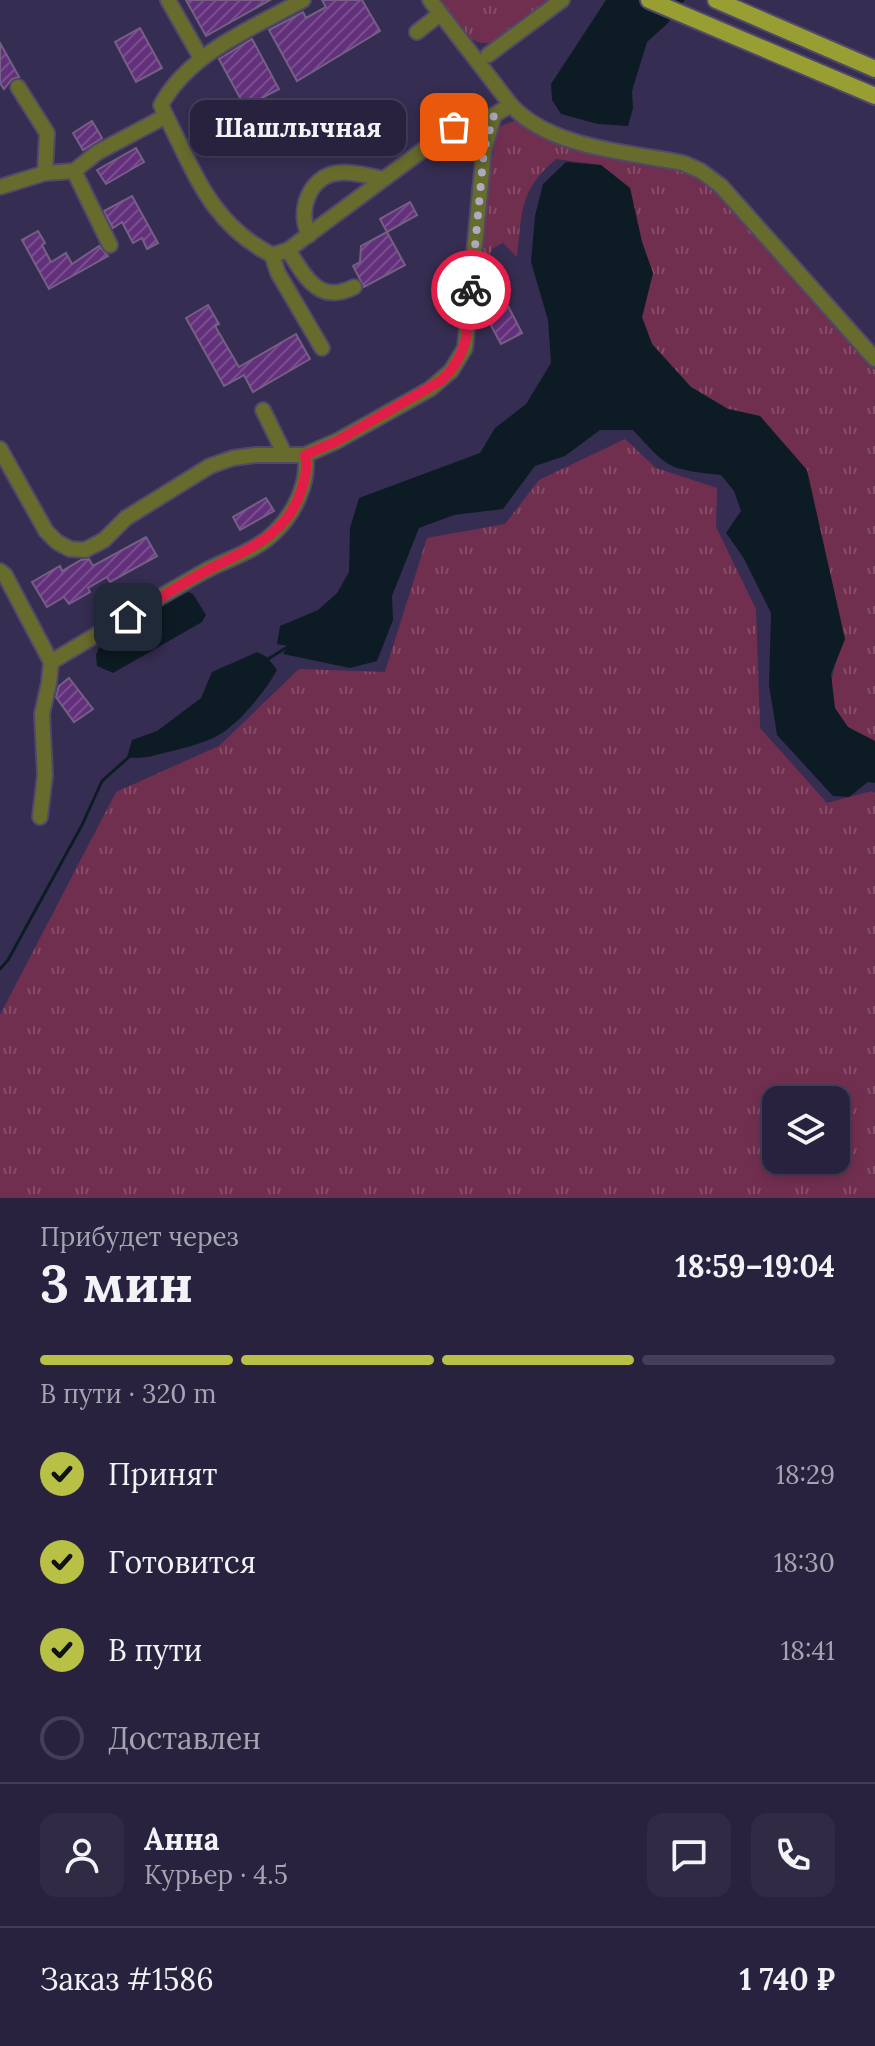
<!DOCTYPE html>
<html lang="ru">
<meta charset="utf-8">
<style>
:root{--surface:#28223e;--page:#302a45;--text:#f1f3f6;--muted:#a5a4b0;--line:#443f58;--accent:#b9c046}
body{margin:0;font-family:Lora,serif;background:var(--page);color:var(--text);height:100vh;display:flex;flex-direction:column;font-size:30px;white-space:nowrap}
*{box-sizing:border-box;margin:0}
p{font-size:26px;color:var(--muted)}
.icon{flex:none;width:44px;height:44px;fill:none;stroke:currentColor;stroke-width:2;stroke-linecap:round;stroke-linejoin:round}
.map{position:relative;height:1198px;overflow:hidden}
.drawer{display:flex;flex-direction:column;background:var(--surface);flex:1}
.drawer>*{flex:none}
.controls{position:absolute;left:762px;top:1086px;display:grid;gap:16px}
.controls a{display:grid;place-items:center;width:88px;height:88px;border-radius:16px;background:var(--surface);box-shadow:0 4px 12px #0003,0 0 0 2px var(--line);font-size:40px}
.pin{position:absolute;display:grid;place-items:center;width:68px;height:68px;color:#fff;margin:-34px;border-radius:16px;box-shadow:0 4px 12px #0006}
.courier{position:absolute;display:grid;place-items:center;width:80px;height:80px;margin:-40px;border:6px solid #e11d48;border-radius:50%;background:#fff;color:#222;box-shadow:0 2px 10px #0007}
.bubble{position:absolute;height:56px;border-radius:16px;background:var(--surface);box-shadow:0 4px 12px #0003,0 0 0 2px var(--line);font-size:26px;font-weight:800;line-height:56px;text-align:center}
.overview em{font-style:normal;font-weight:800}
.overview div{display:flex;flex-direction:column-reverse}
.overview{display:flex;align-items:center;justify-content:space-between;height:136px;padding:0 40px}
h1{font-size:52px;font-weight:800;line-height:60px}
.bar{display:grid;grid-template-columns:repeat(4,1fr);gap:12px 8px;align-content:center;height:96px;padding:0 40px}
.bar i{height:10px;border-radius:6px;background:var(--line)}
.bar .active{background:var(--accent)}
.bar p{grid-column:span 4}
.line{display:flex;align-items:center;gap:20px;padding:0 40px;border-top:2px solid var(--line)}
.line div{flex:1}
.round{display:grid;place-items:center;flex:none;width:84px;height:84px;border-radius:16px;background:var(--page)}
ol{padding:0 40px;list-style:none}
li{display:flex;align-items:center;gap:24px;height:88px}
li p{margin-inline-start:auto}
li .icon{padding:8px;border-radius:50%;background:var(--accent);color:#111;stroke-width:4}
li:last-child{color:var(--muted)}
li i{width:44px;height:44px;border:4px solid var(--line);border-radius:50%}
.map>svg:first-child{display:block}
.grass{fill:url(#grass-tufts);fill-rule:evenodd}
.water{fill:#0d1c24}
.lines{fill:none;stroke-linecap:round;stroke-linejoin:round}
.stream{stroke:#0d1c24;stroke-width:3}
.building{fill:url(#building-hatch);stroke:#765f84;stroke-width:2}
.minor-casing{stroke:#50496a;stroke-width:18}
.major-casing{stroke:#50496a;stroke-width:20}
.minor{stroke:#676b2c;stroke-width:14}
.major{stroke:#989e31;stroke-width:16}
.done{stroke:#aeaac2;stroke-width:8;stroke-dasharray:0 14.4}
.route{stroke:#e11d48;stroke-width:10}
</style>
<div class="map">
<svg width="875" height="1198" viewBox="0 0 875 1198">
<defs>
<pattern id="grass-tufts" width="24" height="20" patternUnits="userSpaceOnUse" patternTransform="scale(2)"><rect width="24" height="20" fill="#712f4f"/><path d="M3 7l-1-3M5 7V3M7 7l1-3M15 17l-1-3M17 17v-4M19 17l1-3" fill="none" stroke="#864d69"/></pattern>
<pattern id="building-hatch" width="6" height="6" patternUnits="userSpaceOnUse" patternTransform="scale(2)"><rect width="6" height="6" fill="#63307c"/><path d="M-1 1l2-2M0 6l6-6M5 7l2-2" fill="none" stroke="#7a4e90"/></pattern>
</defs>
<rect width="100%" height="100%" fill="#362e52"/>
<g class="grass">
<path d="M440 0H548L491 43C466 47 453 18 440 0Z"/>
<path d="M514 121 560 145 670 167 697 175 734 209 875 370V741C866 736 853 732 846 725 821 698 833 668 845 639L760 416 728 409 691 387 652 344 642 318 653 273 642 242 630 188 601 165 556 159C519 190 522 212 517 257L503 243 493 248 486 261H478L496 128Z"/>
<path d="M625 439 656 468 717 488 716 527 756 609 760 728 827 803 872 791 875 793V1198H0V1015L116 792 219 746 299 669 385 672 427 538 505 524 539 480ZM776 1100H836V1160H776Z"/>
</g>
<g class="water">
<path d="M606 0H685L667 24 647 42 632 91 633 108 628 126 598 124 561 114 552 100 551 84Z"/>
<path d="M566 162 601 165 630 188 642 242 653 273 642 317 652 344 691 387 728 409 760 416 807 470 845 639 831 674 835 708 848 727 875 741V783L868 782 849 797 833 796 777 735 769 685 771 613 743 557 726 533 741 511 734 491 721 475C667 469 669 469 633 430H600L565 456 535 466 503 509 454 515 419 528 392 596 393 620 377 661 350 668 283 654 288 646 277 644 280 626 318 610 337 593 349 572 350 528 359 498 480 453 495 428 526 404 551 363 548 320 531 262 535 216 543 184Z"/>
<path d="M188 592 193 594 206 615 202 622 113 673 97 666 96 655 101 642H105L112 635Z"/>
<path d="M257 652 267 657 277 670C265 692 236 728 213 738 198 745 180 749 164 753 152 756 140 760 127 757L132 740 157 731 201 698 212 672Z"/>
</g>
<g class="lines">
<g class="stream">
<path d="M265 661 292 644"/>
<path d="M0 969 8 960 82 825 102 781 130 756"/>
</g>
</g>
<g class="building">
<path d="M186 0H270L206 36Z"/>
<path d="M322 0H362L380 31 297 81 269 30 303 12 306 18 326 7Z"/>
<path d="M140 28 162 68 136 82 115 42Z"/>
<path d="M252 39 279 89 245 107 219 59Z"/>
<path d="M0 43 19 77 12 79 4 89 0 83Z"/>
<path d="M92 121 102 138 83 150 73 133Z"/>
<path d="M136 148 144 162 106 184 97 170Z"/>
<path d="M132 196 158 243 147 249 142 238 133 243 122 222 113 228 104 211Z"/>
<path d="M410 202 417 215 387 232 405 265 364 287 353 266 360 262 361 246 387 232 380 219Z"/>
<path d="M38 231 45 243 42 245 51 262 66 253 72 264 99 246 108 256 49 289 22 240Z"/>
<path d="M208 305 219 324 215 326 239 367 296 334 310 359 253 392 244 375 224 386 186 318Z"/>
<path d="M508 306 522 333 501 344 487 318Z"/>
<path d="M266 498 274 511 240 530 233 517Z"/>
<path d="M146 537 157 556 110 582 107 577 88 588 90 592 69 604 64 597 47 607 32 582 60 566 62 571 81 560 89 559 93 566Z"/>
<path d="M69 678 93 709 74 722 56 697 59 686Z"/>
</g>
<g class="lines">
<g class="minor-casing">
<g id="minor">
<path d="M168 0 201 58"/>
<path d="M430 0 511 105C550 148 627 152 683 163L701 171 721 186 875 359"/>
<path d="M417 32 440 14"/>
<path d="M488 55 562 0"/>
<path d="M18 87 47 133 45 173"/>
<path d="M166 116 161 105C190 52 253 28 303 0"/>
<path d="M74 171 110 245"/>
<path d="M0 187 45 173 74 171 98 152 166 116C195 173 211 224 272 255L288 250 454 127 494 115 511 105"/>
<path d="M309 235C297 211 309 177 337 173 352 171 369 176 383 179"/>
<path d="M288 250C305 276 318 305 354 287"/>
<path d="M272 255 278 273 322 348"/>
<path d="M263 410 285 455"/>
<path d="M0 449 46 531 57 542 70 549 85 550 104 540 126 518 210 466 233 458 256 455H305L337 441 430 389 451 371 465 348 484 150 494 115"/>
<path d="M0 571 5 575 51 662 49 683 42 714 45 775 40 817"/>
<path d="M51 662C102 632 153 600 205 571 228 559 256 551 275 532 294 514 310 481 305 455"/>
</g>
</g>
<g class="major-casing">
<g id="major">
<path d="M649 0 875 96"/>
<path d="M716 0 875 69"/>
</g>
</g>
<use href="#minor" class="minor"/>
<use href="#major" class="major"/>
</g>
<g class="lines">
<path class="done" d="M454 127 494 115 484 150 471 290"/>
<path class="route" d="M128 617C153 602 178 586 204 572 242 551 286 538 301 491 305 477 308 469 305 455L337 441 442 380C470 353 468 326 471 290"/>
</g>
</svg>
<div class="controls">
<a><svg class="icon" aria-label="layers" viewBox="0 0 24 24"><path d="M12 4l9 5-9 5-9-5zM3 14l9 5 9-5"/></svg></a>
</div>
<div class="pin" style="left:454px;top:127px;background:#ea580c"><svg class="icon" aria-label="bag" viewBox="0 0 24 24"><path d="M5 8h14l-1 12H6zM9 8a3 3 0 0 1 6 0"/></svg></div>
<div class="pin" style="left:128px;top:617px;background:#1f2937"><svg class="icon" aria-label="home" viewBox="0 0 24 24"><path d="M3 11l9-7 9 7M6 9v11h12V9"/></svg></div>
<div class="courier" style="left:471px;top:290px"><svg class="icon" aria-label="bike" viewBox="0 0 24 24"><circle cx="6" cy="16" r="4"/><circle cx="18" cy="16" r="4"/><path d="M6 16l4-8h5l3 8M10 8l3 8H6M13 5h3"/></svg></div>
<div class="bubble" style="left:190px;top:100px;width:216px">Шашлычная</div>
</div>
<section class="drawer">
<div class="overview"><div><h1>3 мин</h1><p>Прибудет через</p></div><em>18:59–19:04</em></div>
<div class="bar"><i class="active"></i><i class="active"></i><i class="active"></i><i></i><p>В пути · 320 m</p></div>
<ol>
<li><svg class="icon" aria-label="check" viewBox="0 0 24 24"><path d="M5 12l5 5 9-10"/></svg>Принят<p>18:29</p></li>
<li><svg class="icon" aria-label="check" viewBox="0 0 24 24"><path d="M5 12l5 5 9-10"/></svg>Готовится<p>18:30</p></li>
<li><svg class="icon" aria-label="check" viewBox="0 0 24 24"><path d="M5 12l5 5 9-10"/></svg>В пути<p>18:41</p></li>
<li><i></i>Доставлен</li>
</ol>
<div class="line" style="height:144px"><a class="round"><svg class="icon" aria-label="person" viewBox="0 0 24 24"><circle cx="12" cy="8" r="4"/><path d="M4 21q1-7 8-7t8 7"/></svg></a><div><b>Анна</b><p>Курьер · 4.5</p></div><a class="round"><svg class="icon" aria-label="chat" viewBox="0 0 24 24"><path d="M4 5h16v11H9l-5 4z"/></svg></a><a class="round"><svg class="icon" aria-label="phone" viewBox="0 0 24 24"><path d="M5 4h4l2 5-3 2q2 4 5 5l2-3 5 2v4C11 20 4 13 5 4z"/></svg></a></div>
<div class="line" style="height:104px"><div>Заказ #1586</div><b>1 740 ₽</b></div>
</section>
